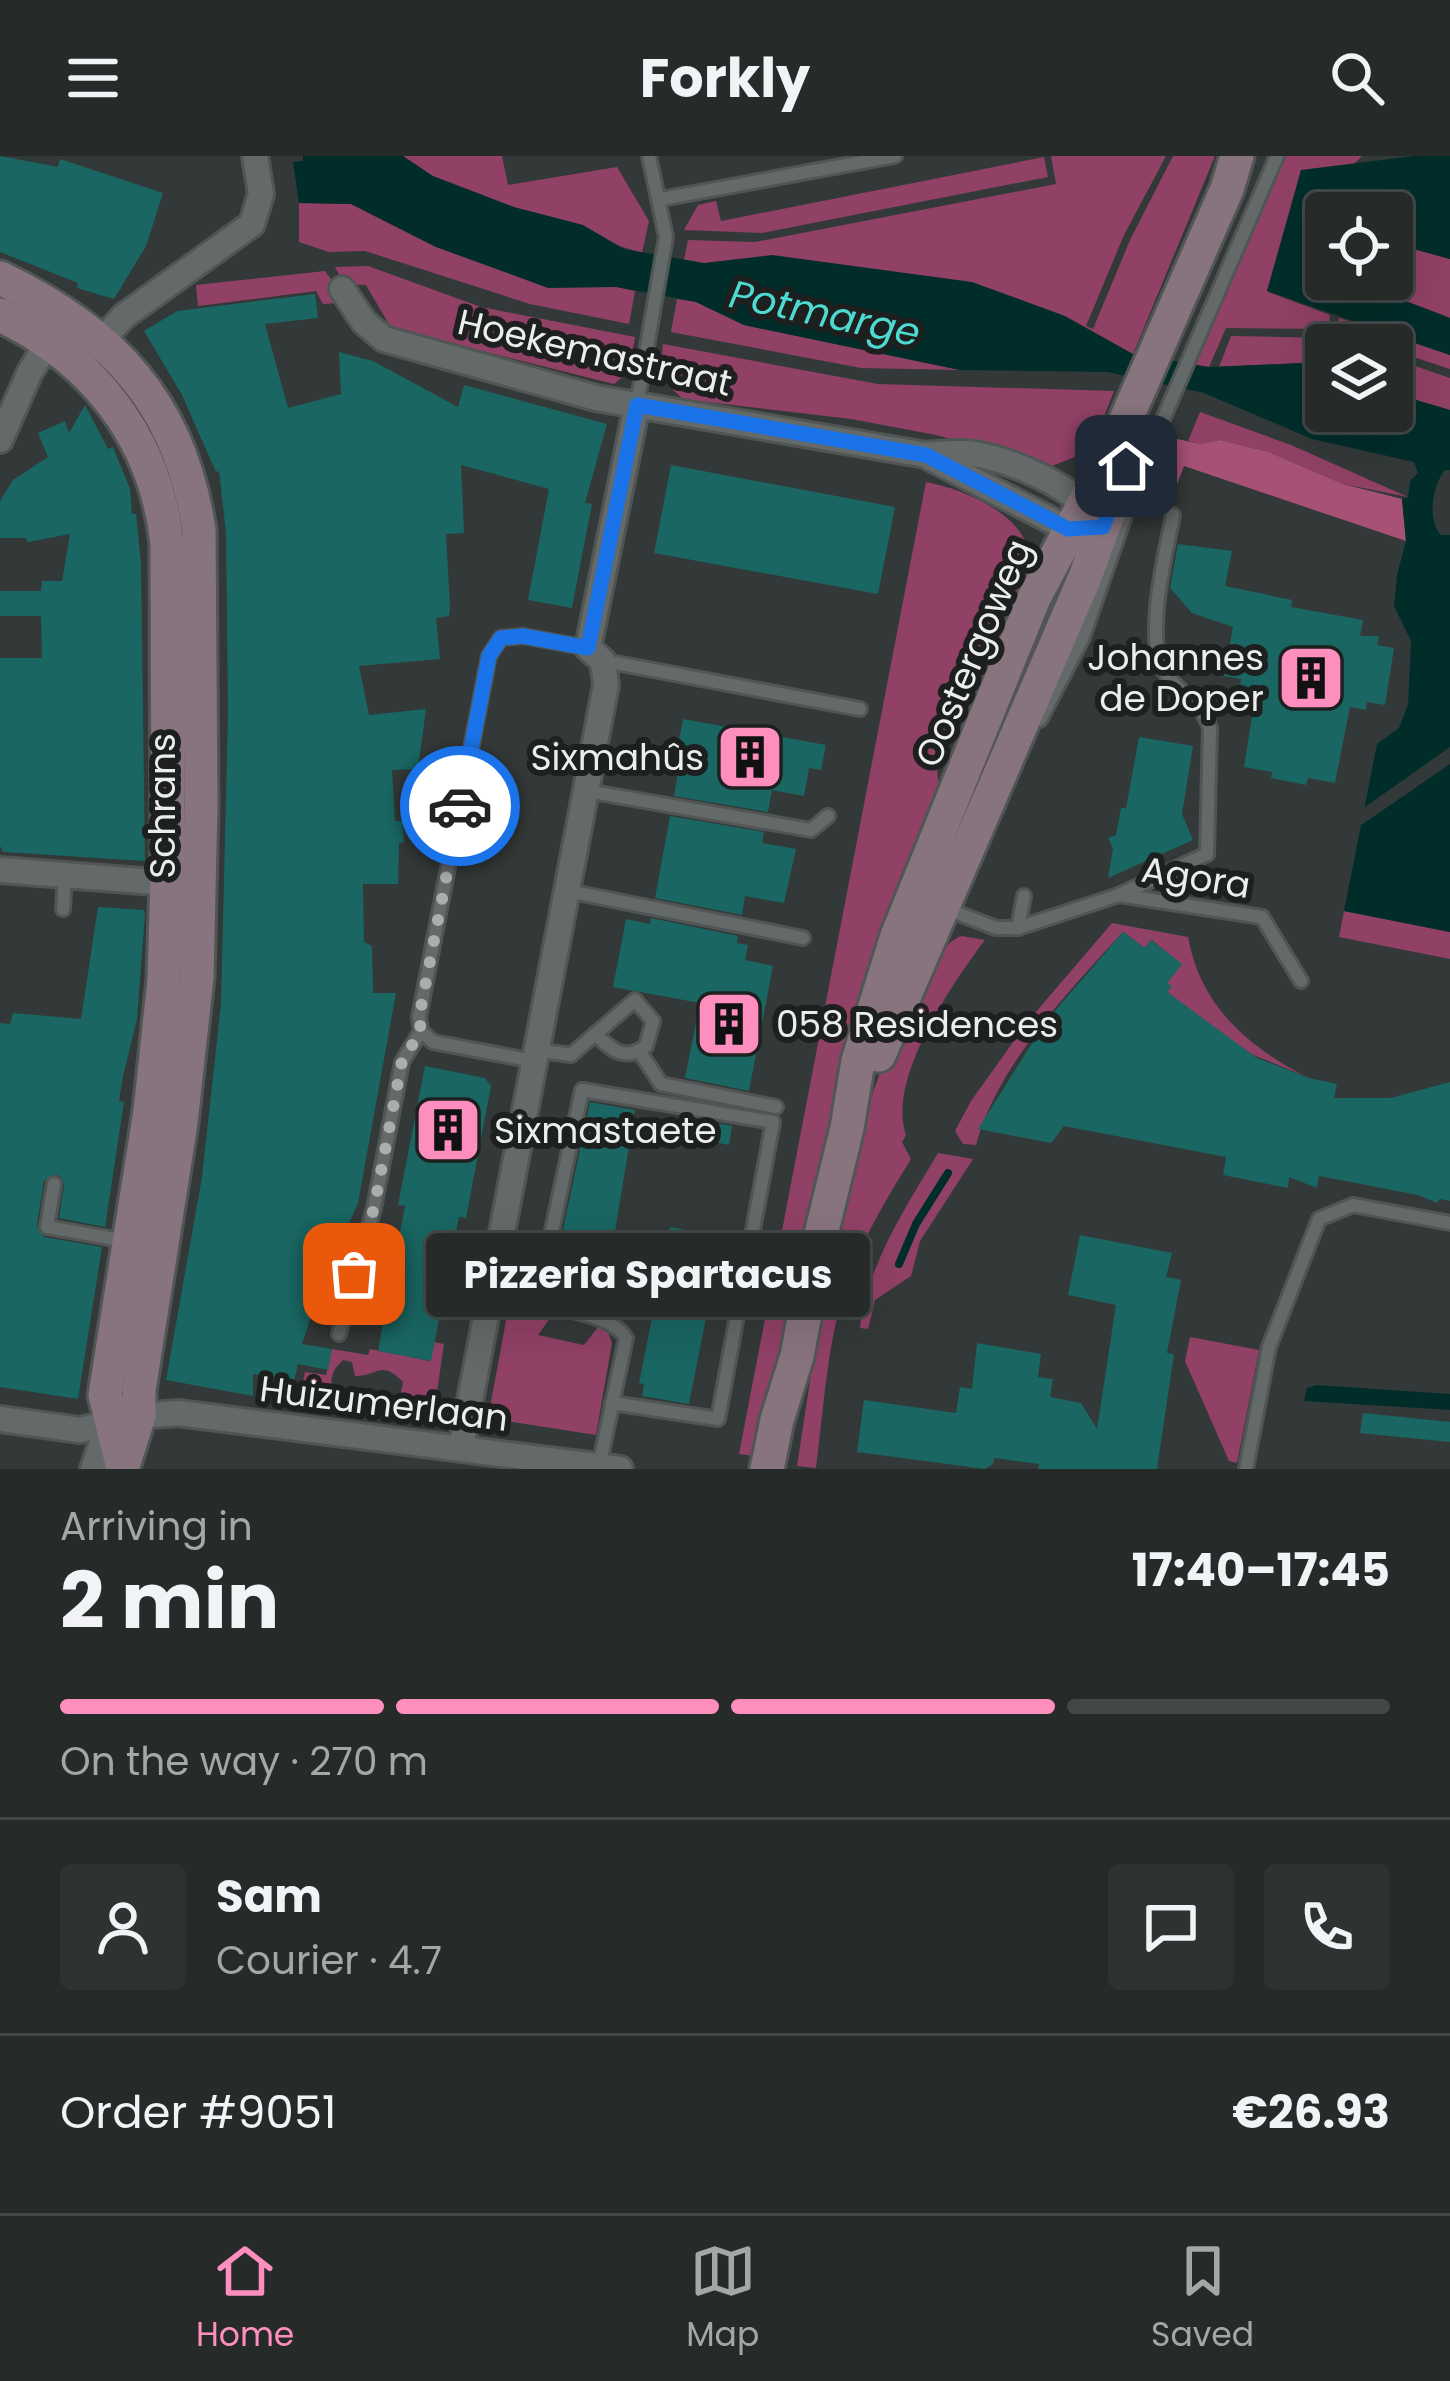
<!DOCTYPE html>
<meta charset="utf-8">
<style>
:root{--surface:#262b2a;--page:#2e3332;--text:#f1f3f6;--muted:#a4a7a8;--line:#424747;--accent:#fd8ebe}
body{margin:0;font-family:Poppins,sans-serif;background:var(--page);color:var(--text);height:100vh;display:flex;flex-direction:column;font-size:45px;white-space:nowrap}
*{box-sizing:border-box;margin:0}
p{font-size:39px;color:var(--muted)}
.icon{flex:none;width:66px;height:66px;fill:none;stroke:currentColor;stroke-width:2;stroke-linecap:round;stroke-linejoin:round}
.map{position:relative;height:1313px;overflow:hidden}
.details{display:flex;flex-direction:column;background:var(--surface);flex:1}
.details>*{flex:none}
.buttons{position:absolute;left:1305px;top:36px;display:grid;gap:24px}
.buttons a{display:grid;place-items:center;width:108px;height:108px;border-radius:12px;background:var(--surface);box-shadow:0 12px 48px #0002,0 0 0 3px var(--line);font-size:60px}
.pin{position:absolute;display:grid;place-items:center;width:102px;height:102px;color:#fff;margin:-51px;border-radius:24px;box-shadow:0 6px 18px #0006}
.courier{position:absolute;display:grid;place-items:center;width:120px;height:120px;margin:-60px;border:9px solid #1a73e8;border-radius:50%;background:#fff;color:#222;box-shadow:0 3px 15px #0007}
.bubble{position:absolute;height:84px;border-radius:12px;background:var(--surface);box-shadow:0 12px 48px #0002,0 0 0 3px var(--line);font-size:39px;font-weight:700;line-height:84px;text-align:center}
.head em{font-style:normal;font-weight:700}
.head div{display:flex;flex-direction:column-reverse}
.head{display:flex;align-items:center;justify-content:space-between;height:204px;padding:0 60px}
h1{font-size:78px;font-weight:700;line-height:90px}
.bar{display:grid;grid-template-columns:repeat(4,1fr);gap:18px 12px;align-content:center;height:144px;padding:0 60px}
.bar i{height:15px;border-radius:9px;background:var(--line)}
.bar .current{background:var(--accent)}
.bar p{grid-column:span 4}
.line{display:flex;align-items:center;gap:30px;padding:0 60px;border-top:3px solid var(--line)}
.line div{flex:1}
.round{display:grid;place-items:center;flex:none;width:126px;height:126px;border-radius:12px;background:var(--page)}
header{display:flex;justify-content:space-between;align-items:center;height:156px;padding:0 60px;background:var(--surface);font-size:54px;font-weight:700}
.menu{display:flex;justify-content:space-around;align-items:center;height:168px;border-top:3px solid var(--line);background:var(--surface);font-size:33px;color:var(--muted)}
.menu a{display:grid;justify-items:center;gap:6px}
.menu .current{color:var(--accent)}
.map>svg:first-child{display:block}
.green{fill:#914166}
.forest{fill:#a75177}
.water{fill:#002d2a}
.pier{fill:#333938}
.lines{fill:none;stroke-linecap:round;stroke-linejoin:round}
.stream{stroke:#002d2a;stroke-width:8}
.building{fill:#196662}
.lane-casing{stroke:#515655;stroke-width:18}
.street-casing{stroke:#515655;stroke-width:30}
.secondary-casing{stroke:#515655;stroke-width:39}
.lane{stroke:#646a69;stroke-width:12}
.street{stroke:#646a69;stroke-width:24}
.secondary{stroke:#88747e;stroke-width:33}
.done{stroke:#aaafae;stroke-width:12;stroke-dasharray:0 21.6}
.route{stroke:#1a73e8;stroke-width:15}
.labels{text-anchor:middle;stroke-width:12;stroke-linejoin:round;paint-order:stroke}
.street-label{font-size:36px;fill:#eaeeed;stroke:#1d201f}
.poi-label{font-size:36px;fill:#eaeeed;stroke:#1d201f;text-anchor:end}
.water-label{font-size:39px;font-style:italic;fill:#4cdad1;stroke:#1d201f}
</style>
<header><svg class="icon" aria-label="menu" viewBox="0 0 24 24"><path d="M4 6h16M4 12h16M4 18h16"/></svg>Forkly<svg class="icon" aria-label="search" viewBox="0 0 24 24"><circle cx="10" cy="10" r="6"/><path d="M15 15l6 6"/></svg></header>
<div class="map">
<svg width="1450" height="1313" viewBox="0 0 1450 1313">
<rect width="100%" height="100%" fill="#333938"/>
<g class="green">
<path d="M403 0H502L508 29 617 11 649 65 642 97 438 33Z"/>
<path d="M1051 0H1166L1124 79 1086 170 1093 173 1130 84 1173 0H1215L1133 198 684 104 688 84 755 86 1056 28Z"/>
<path d="M1283 0H1362L1338 24 1268 136 1330 159 1328 173 1226 172 1209 211 1195 210Z"/>
<path d="M1044 1 1048 21 762 77 684 74 698 49 716 45 721 65Z"/>
<path d="M299 47 351 48 436 91 635 135 629 168 530 148 365 95 329 96 299 86Z"/>
<path d="M1392 87 1450 103V162L1348 123H1392Z"/>
<path d="M368 110 481 151 635 181 629 216 614 228 391 172 366 129 344 128 335 111Z"/>
<path d="M325 115 333 126 338 147 323 148 316 135 198 150 196 129Z"/>
<path d="M677 143 696 146 744 169 960 214 861 212 671 176Z"/>
<path d="M1339 162 1450 199V213L1392 194V189H1377L1338 176Z"/>
<path d="M1231 180 1326 182 1322 206 1219 211Z"/>
<path d="M663 188 878 228 1114 235 1095 284 1085 297 1052 310 936 279 851 263 683 243C662 225 660 215 663 188Z"/>
<path d="M1392 202 1450 222V254L1392 237Z"/>
<path d="M1200 256 1291 289 1408 341 1343 328 1269 296 1220 284 1200 288 1188 285Z"/>
<path d="M926 326C969 334 1047 367 1026 423 1017 447 998 463 986 485 975 507 942 583 937 606 936 614 939 625 939 634L833 959 762 1301 739 1298Z"/>
<path d="M1344 755 1450 776V803L1339 781Z"/>
<path d="M1112 767 1188 781C1200 849 1247 890 1305 920L1246 896 1167 836 1171 830 1167 827 1181 809 1152 784 1145 792 1123 776C1067 837 997 910 976 989L963 988 955 975 971 945 1029 864Z"/>
<path d="M962 780 985 784C953 826 886 924 906 979L902 986 911 1003C887 1042 862 1083 847 1127 827 1185 824 1251 816 1312L797 1310C822 1153 843 958 926 820 936 805 945 785 962 780Z"/>
<path d="M938 997 973 1003 920 1085 911 1120 875 1144 868 1173 860 1172C867 1109 906 1051 938 997Z"/>
<path d="M508 1154 550 1162 538 1179 584 1189 598 1171 608 1176 612 1187 596 1279 488 1262Z"/>
<path d="M1190 1181 1259 1194 1237 1307 1229 1305 1185 1205Z"/>
<path d="M434 1186 444 1188 433 1263 386 1257 387 1250 400 1240 403 1226C381 1203 378 1220 355 1220L352 1206 343 1204C324 1221 334 1233 335 1250L299 1246 305 1216 326 1219 332 1193 368 1199 370 1193 430 1205Z"/>
</g>
<path class="forest" d="M1173 282 1200 288 1220 284 1269 296 1343 328 1402 343 1406 385 1184 310 1169 349 1147 342Z"/>
<g class="water">
<path d="M303 0H403L433 20 514 51 583 69 624 93 704 107 772 99 972 126 1065 160 1133 198 1209 211 1326 206V255H1392V237L1450 254V314H1445C1432 330 1427 363 1441 379H1450V776L1344 755 1377 588 1399 572 1408 548 1411 485 1394 450 1397 419 1406 385 1402 343 1408 341 1410 325 1418 317 1414 306 1312 283 1204 237 1108 216 960 214 744 169 696 146 616 131 548 132 436 91 351 48 299 47 293 6 303 5Z"/>
<path d="M1414 0H1450V103L1392 87V57H1326L1322 112 1326 114V123H1348L1450 162V199L1267 135 1301 14Z"/>
<path d="M1316 1229 1450 1238V1254L1304 1245 1307 1232Z"/>
</g>
<path class="pier" d="M1450 591V608L1354 674 1358 656Z"/>
<g class="lines">
<path class="stream" d="M899 1108 916 1068 948 1017"/>
</g>
<g class="building">
<path d="M0 0 58 11 60 3 163 37 146 90 114 143 77 132 78 127 0 96Z"/>
<path d="M315 138 318 162 265 168 288 252 341 238 339 196 373 205 458 251 464 229 607 268 585 347 592 348 572 452 528 444 549 333 461 309 464 377 446 378 450 451 449 460 436 462 440 503 359 510 369 559 426 553 418 613 392 614 395 665H402L404 686 399 687 398 728H363L364 786 372 790 373 837H396L358 1047 321 1130 302 1188 332 1193 328 1214 298 1208 294 1226 253 1218V1240L166 1224 202 1021 221 848 228 556 226 377 219 315 216 316 182 239 144 175 177 155Z"/>
<path d="M85 249 108 293 113 291 130 333 132 358H136L141 407 145 705 3 696 0 690V502H42L41 460H0V435H41L42 425H62L70 378 28 386 26 382H0V345L13 324 48 301 38 277 65 265 69 277Z"/>
<path d="M671 309 895 351 878 438 654 397Z"/>
<path d="M1178 388 1232 395 1225 430 1292 444 1291 451 1363 464 1360 480H1379L1377 489 1394 492 1385 549 1367 546 1366 554 1350 551 1335 627 1308 622 1306 629 1271 622 1272 616 1244 611 1256 535 1240 532 1241 523 1224 520 1233 471 1192 457 1170 432Z"/>
<path d="M683 563 826 589 821 614 809 612 804 640 772 634 768 656 674 640 678 617 673 616Z"/>
<path d="M1139 581 1193 590 1182 658 1193 684 1108 722 1113 693 1108 682 1116 679 1121 652H1126Z"/>
<path d="M670 660 764 676 762 687 796 693 784 747 745 740 742 759 655 742Z"/>
<path d="M98 751 144 754 145 759 137 863 123 920 119 945 124 946 105 1071 59 1062 64 1029 61 1021 55 1018 44 1025 37 1069 44 1081 102 1091 78 1243 0 1231V867L10 868 13 857 81 863Z"/>
<path d="M651 762 738 780 737 787 748 789 745 804 773 810 749 935 685 922 700 847 613 831 626 763 650 768Z"/>
<path d="M1123 776 1145 792 1151 784 1182 808 1167 827 1172 830 1167 836 1257 902 1309 922 1337 928 1334 942H1391L1450 926V1045L1440 1043 1437 1047 1418 1039 1319 1020 1317 1032 1289 1021 1288 1032 1223 1019 1226 1001 1064 970 1051 987 978 973 1046 865Z"/>
<path d="M425 910 485 922 491 930 466 1062 459 1061 431 1205 378 1195 405 1050 398 1049Z"/>
<path d="M590 946 635 954 611 1100 645 1106 651 1078 669 1081 670 1071 722 1081 689 1248 642 1240 644 1228 639 1227 654 1152 625 1140H602L599 1144 550 1135Z"/>
<path d="M682 961 732 970 729 989 679 979Z"/>
<path d="M1080 1079 1172 1097 1166 1121 1181 1124 1167 1197 1174 1198 1157 1313H1038L1039 1308 994 1302 993 1308 985 1313 857 1296 864 1244 956 1257 960 1231 972 1233 977 1187 1041 1198 1038 1221 1053 1223 1050 1241 1081 1247 1097 1273 1116 1149 1068 1139Z"/>
<path d="M1363 1257 1450 1266V1286L1360 1277Z"/>
</g>
<g class="lines">
<g class="lane-casing">
<g id="lane">
<path d="M661 43 895 0"/>
<path d="M637 248 666 81 649 0"/>
<path d="M1141 314 1277 0"/>
<path d="M604 510 616 507 860 553"/>
<path d="M1040 564 1083 481 1128 351"/>
<path d="M587 635 811 674 828 660"/>
<path d="M568 735 803 782"/>
<path d="M1119 739 1207 698 1210 572C1200 542 1176 537 1163 513 1145 480 1166 395 1173 359"/>
<path d="M63 753 65 719"/>
<path d="M947 753 996 772H1018L1119 739 1262 761 1301 825"/>
<path d="M1018 772 1024 740"/>
<path d="M536 894 571 899 635 844 653 865 646 890C625 906 612 894 595 878"/>
<path d="M639 895 661 928 776 951"/>
<path d="M534 905 433 886 421 875 419 861 489 500 501 482 523 480 588 492"/>
<path d="M54 1028 47 1071 126 1085"/>
<path d="M490 1141C523 1147 609 1153 626 1182L599 1311"/>
<path d="M536 1149 582 934 773 966 718 1263 612 1247"/>
<path d="M339 1178 374 1052 402 906 421 875"/>
<path d="M1246 1313 1269 1191 1319 1063 1353 1049 1450 1067"/>
</g>
</g>
<g class="street-casing">
<g id="street">
<path d="M342 133 364 166 384 183 596 242 926 299C942 298 960 295 975 298 1013 305 1070 329 1095 360"/>
<path d="M89 198 124 160 252 68 261 38 255 0"/>
<path d="M0 284 30 216 56 174"/>
<path d="M931 302 1068 373 1083 372"/>
<path d="M0 714 180 728"/>
<path d="M0 1263 80 1274 139 1260 178 1257 620 1313"/>
<path d="M461 1292 606 529 603 505 588 492 637 249"/>
<path d="M93 1313 109 1266"/>
</g>
</g>
<g class="secondary-casing">
<g id="secondary">
<path d="M0 122C113 176 180 247 199 374L201 650 197 822 181 967 139 1234V1260L122 1313"/>
<path d="M0 159C95 204 156 283 167 388L168 690 164 824 150 955 105 1239 122 1308"/>
<path d="M879 899 1085 421 1130 299"/>
<path d="M767 1313 777 1264 797 1200 816 1099 847 972 858 905 897 780 1034 442 1113 293 1227 33 1237 0"/>
</g>
</g>
<use href="#lane" class="lane"/>
<use href="#street" class="street"/>
<use href="#secondary" class="secondary"/>
</g>
<g class="lines">
<path class="done" d="M354 1118 374 1052 402 905 421 875 419 862 460 650"/>
<path class="route" d="M460 650 489 500 501 482 523 480 588 492 637 249 926 299 1068 373 1103 371 1126 310"/>
</g>
<defs>
<g id="building-square" transform="scale(3.45)"><rect x="-9" y="-9" width="18" height="18" rx="4" fill="#fd8ebe" stroke="#1d201f"/><path d="M-4-6H4V6H1V3H-1V6H-4ZM-2.5-4.3h1.7v1.8h-1.7ZM.8-4.3h1.7v1.8H.8ZM-2.5-1h1.7V.8h-1.7ZM.8-1h1.7V.8H.8Z" fill="#111"/></g>
</defs>
<g fill-rule="evenodd">
<use href="#building-square" x="1311" y="522"/>
<use href="#building-square" x="750" y="601"/>
<use href="#building-square" x="729" y="868"/>
<use href="#building-square" x="448" y="974"/>
</g>
<g class="labels">
<g class="street-label">
<text transform="translate(595 196) rotate(13)" y="13">Hoekemastraat</text>
<text transform="translate(973 497) rotate(-67)" y="13">Oostergoweg</text>
<text transform="translate(162 650) rotate(-90)" y="13">Schrans</text>
<text transform="translate(1196 721) rotate(9)" y="13">Agora</text>
<text transform="translate(384 1247) rotate(7)" y="13">Huizumerlaan</text>
</g>
<g class="poi-label">
<text x="1264" y="514">Johannes<tspan x="1264" dy="41">de Doper</tspan></text>
<text x="704" y="614">Sixmahûs</text>
<text x="776" y="881" text-anchor="start">058 Residences</text>
<text x="494" y="987" text-anchor="start">Sixmastaete</text>
</g>
<g class="water-label">
<text transform="translate(825 157) rotate(12)" y="14">Potmarge</text>
</g>
</g>
</svg>
<div class="buttons">
<a><svg class="icon" aria-label="locate" viewBox="0 0 24 24"><circle cx="12" cy="12" r="6"/><path d="M12 2v4M12 18v4M2 12h4M18 12h4"/></svg></a>
<a><svg class="icon" aria-label="layers" viewBox="0 0 24 24"><path d="M12 4l9 5-9 5-9-5zM3 14l9 5 9-5"/></svg></a>
</div>
<div class="pin" style="left:354px;top:1118px;background:#ea580c"><svg class="icon" aria-label="bag" viewBox="0 0 24 24"><path d="M5 8h14l-1 12H6zM9 8a3 3 0 0 1 6 0"/></svg></div>
<div class="pin" style="left:1126px;top:310px;background:#1f2937"><svg class="icon" aria-label="home" viewBox="0 0 24 24"><path d="M3 11l9-7 9 7M6 9v11h12V9"/></svg></div>
<div class="courier" style="left:460px;top:650px"><svg class="icon" aria-label="car" viewBox="0 0 24 24"><path d="M5 17H2v-5l4-1 3-4h7l3 4 3 1v5h-3M9 17h6M6 11h13"/><circle cx="7" cy="17" r="2"/><circle cx="17" cy="17" r="2"/></svg></div>
<div class="bubble" style="left:426px;top:1077px;width:444px">Pizzeria Spartacus</div>
</div>
<section class="details">
<div class="head"><div><h1>2 min</h1><p>Arriving in</p></div><em>17:40–17:45</em></div>
<div class="bar"><i class="current"></i><i class="current"></i><i class="current"></i><i></i><p>On the way · 270 m</p></div>
<div class="line" style="height:216px"><a class="round"><svg class="icon" aria-label="person" viewBox="0 0 24 24"><circle cx="12" cy="8" r="4"/><path d="M4 21q1-7 8-7t8 7"/></svg></a><div><b>Sam</b><p>Courier · 4.7</p></div><a class="round"><svg class="icon" aria-label="chat" viewBox="0 0 24 24"><path d="M4 5h16v11H9l-5 4z"/></svg></a><a class="round"><svg class="icon" aria-label="phone" viewBox="0 0 24 24"><path d="M5 4h4l2 5-3 2q2 4 5 5l2-3 5 2v4C11 20 4 13 5 4z"/></svg></a></div>
<div class="line" style="height:156px"><div>Order #9051</div><b>€26.93</b></div>
</section>
<nav class="menu">
<a class="current"><svg class="icon" aria-label="home" viewBox="0 0 24 24"><path d="M3 11l9-7 9 7M6 9v11h12V9"/></svg>Home</a>
<a><svg class="icon" aria-label="map" viewBox="0 0 24 24"><path d="M3 6l6-2 6 2 6-2v14l-6 2-6-2-6 2zM9 4v14M15 6v14"/></svg>Map</a>
<a><svg class="icon" aria-label="saved" viewBox="0 0 24 24"><path d="M7 4h10v16l-5-4-5 4z"/></svg>Saved</a>
</nav>
